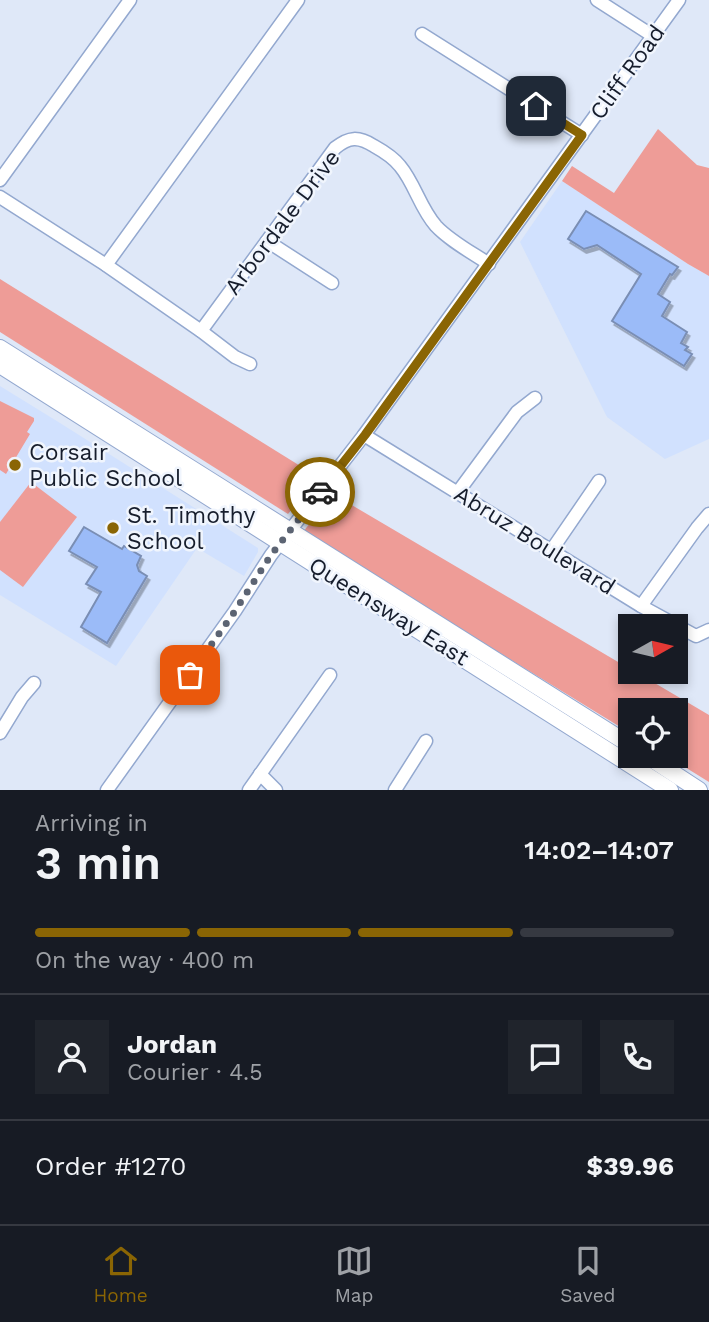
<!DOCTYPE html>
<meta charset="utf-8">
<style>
:root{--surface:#171b24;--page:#20242c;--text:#f1f3f6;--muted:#9ea1a6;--line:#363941;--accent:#8a6504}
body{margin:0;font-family:"Work Sans",sans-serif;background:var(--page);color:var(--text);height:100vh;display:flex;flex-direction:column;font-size:26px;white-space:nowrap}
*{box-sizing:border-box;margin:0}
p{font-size:23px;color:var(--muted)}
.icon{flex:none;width:38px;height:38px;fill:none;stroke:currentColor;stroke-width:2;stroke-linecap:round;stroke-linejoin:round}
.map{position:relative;height:790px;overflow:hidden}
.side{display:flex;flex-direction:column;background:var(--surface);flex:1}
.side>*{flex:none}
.needle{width:46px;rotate:82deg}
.tools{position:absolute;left:618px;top:614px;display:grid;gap:14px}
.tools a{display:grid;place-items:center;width:70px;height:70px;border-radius:0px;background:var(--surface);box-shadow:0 4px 10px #0003;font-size:35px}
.pin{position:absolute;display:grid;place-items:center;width:60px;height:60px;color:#fff;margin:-30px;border-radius:14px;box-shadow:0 4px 10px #0006}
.courier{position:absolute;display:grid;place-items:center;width:70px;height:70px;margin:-35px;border:5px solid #8a6504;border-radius:50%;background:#fff;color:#222;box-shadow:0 2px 9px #0007}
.headline em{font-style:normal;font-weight:600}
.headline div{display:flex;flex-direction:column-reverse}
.headline{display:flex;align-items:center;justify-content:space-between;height:119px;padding:0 35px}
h1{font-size:46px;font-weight:600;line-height:52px}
.bar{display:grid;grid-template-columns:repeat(4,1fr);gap:10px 7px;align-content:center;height:84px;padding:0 35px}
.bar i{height:9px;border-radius:5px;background:var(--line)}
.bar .on{background:var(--accent)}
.bar p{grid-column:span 4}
.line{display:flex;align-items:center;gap:18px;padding:0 35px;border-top:2px solid var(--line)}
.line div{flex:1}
.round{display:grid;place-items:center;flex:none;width:74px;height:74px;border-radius:0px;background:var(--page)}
.tab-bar{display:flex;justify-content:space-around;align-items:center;height:98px;border-top:2px solid var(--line);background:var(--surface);font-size:19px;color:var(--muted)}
.tab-bar a{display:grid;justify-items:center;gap:4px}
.tab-bar .on{color:var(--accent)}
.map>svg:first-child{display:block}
.built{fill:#d1e1fe}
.green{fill:#ee9c97}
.building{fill:#9bbbf8;stroke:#7a8eb4;stroke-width:2;filter:url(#shadow)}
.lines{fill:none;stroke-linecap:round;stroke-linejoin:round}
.minor-casing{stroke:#93a8cf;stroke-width:15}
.major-casing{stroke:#93a8cf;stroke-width:18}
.minor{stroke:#fff;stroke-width:12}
.major{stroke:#fff;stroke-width:16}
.done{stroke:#5c6473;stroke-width:7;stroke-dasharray:0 12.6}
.route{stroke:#8a6504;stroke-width:9}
.poi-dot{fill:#8a6504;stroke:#f0f5fd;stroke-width:2.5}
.labels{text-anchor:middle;stroke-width:5;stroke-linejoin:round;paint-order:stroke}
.street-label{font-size:23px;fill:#161d2c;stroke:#f0f5fd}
.poi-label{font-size:23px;fill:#161d2c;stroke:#f0f5fd;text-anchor:start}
</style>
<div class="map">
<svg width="709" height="790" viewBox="0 0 709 790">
<defs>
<filter id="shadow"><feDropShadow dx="2.5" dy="4" stdDeviation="0" flood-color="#0004"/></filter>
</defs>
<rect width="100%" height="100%" fill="#dfe8f8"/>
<g class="built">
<path d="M562 181 688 264 709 276V439L665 459 607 417 520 242Z"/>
<path d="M0 386 60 423 258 548V552L244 576 197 548 116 666 0 595Z"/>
</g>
<g class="green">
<path d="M658 129 697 165 709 168V276L688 264 562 181 572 166 614 193Z"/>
<path d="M0 279 318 477 288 514 0 332Z"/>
<path d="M0 401 34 418V421L27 432 30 434 6 474 0 470Z"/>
<path d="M31 482 77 517 23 587 0 570V522Z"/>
<path d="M333 494 630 669V672H636L709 715V782L667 756H676V710H630V733L303 532Z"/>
</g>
<g class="building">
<path d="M586 211 678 267 672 275 670 274 658 294 670 302 662 316 687 332 681 343 688 347 685 350 692 354 684 366 612 321 641 274 597 245 584 249 568 239Z"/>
<path d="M84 527 122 549 124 546 141 556 137 565 139 571 147 576 107 643 81 627 101 592 86 584 97 567 69 551Z"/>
</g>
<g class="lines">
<g class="minor-casing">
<g id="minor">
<path d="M597 0 653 36"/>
<path d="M422 34 582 135"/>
<path d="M0 180 130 0"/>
<path d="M0 197 106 265 201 331 235 357 250 364"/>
<path d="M267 241 332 283"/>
<path d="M106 265 298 0"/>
<path d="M201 331 335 148C349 137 358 136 374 146 383 151 393 157 400 166 415 184 420 208 436 226 450 241 471 252 489 264"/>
<path d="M364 435 641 606 696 636 709 630"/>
<path d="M458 492 517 412 535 398"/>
<path d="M551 551 599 481"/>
<path d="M641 606 697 528 709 514"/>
<path d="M0 733 22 697 34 683"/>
<path d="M260 774 276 790"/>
<path d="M107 790 235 611 271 555 364 435 679 0"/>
<path d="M249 790 330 675"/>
<path d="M395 790 426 741"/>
</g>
</g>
<g class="major-casing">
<g id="major">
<path d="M0 348 630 745"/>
<path d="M0 365 670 790"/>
<path d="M647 756 699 790"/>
</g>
</g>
<use href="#minor" class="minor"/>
<use href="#major" class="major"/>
</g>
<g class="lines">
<path class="done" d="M190 675 235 611 271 555 320 492"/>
<path class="route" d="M320 492 365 435 582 135 536 106"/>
</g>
<g class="poi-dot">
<circle cx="15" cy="465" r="7"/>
<circle cx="113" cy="528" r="7"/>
</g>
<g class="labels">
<g class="street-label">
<text transform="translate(627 72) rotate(-54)" y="8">Cliff Road</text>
<text transform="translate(282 222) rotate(-53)" y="8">Arbordale Drive</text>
<text transform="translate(535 540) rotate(32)" y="8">Abruz Boulevard</text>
<text transform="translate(389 611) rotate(32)" y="8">Queensway East</text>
</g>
<g class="poi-label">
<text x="29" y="460">Corsair<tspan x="29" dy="26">Public School</tspan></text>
<text x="127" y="523">St. Timothy<tspan x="127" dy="26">School</tspan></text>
</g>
</g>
</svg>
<div class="tools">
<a><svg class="needle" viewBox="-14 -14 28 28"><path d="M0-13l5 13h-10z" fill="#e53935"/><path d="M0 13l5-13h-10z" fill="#9ea1a6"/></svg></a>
<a><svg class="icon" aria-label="locate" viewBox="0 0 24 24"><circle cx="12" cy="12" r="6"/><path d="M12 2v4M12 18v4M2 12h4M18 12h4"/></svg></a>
</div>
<div class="pin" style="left:190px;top:675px;background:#ea580c"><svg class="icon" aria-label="bag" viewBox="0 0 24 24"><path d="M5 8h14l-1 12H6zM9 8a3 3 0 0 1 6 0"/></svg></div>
<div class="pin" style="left:536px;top:106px;background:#1f2937"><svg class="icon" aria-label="home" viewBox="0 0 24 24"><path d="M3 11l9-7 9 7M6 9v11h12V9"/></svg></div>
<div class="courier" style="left:320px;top:492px"><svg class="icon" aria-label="car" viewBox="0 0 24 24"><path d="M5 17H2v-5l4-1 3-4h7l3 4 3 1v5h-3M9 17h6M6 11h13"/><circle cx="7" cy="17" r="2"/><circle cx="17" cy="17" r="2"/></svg></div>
</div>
<section class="side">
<div class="headline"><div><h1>3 min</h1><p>Arriving in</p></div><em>14:02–14:07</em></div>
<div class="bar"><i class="on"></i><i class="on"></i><i class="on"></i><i></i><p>On the way · 400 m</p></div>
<div class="line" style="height:126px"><a class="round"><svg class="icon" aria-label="person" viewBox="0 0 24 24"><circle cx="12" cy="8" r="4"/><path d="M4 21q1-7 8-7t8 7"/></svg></a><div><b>Jordan</b><p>Courier · 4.5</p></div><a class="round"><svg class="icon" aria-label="chat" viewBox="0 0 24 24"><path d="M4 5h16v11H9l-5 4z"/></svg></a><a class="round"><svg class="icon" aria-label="phone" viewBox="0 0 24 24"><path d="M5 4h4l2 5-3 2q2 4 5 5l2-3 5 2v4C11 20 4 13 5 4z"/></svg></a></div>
<div class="line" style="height:91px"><div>Order #1270</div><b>$39.96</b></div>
</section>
<nav class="tab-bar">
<a class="on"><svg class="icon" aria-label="home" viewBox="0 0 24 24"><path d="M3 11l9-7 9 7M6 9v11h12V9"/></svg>Home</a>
<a><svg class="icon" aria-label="map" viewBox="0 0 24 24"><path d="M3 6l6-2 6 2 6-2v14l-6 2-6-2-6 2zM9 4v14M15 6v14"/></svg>Map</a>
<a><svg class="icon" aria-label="saved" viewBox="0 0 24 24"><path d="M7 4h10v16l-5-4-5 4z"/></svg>Saved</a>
</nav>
